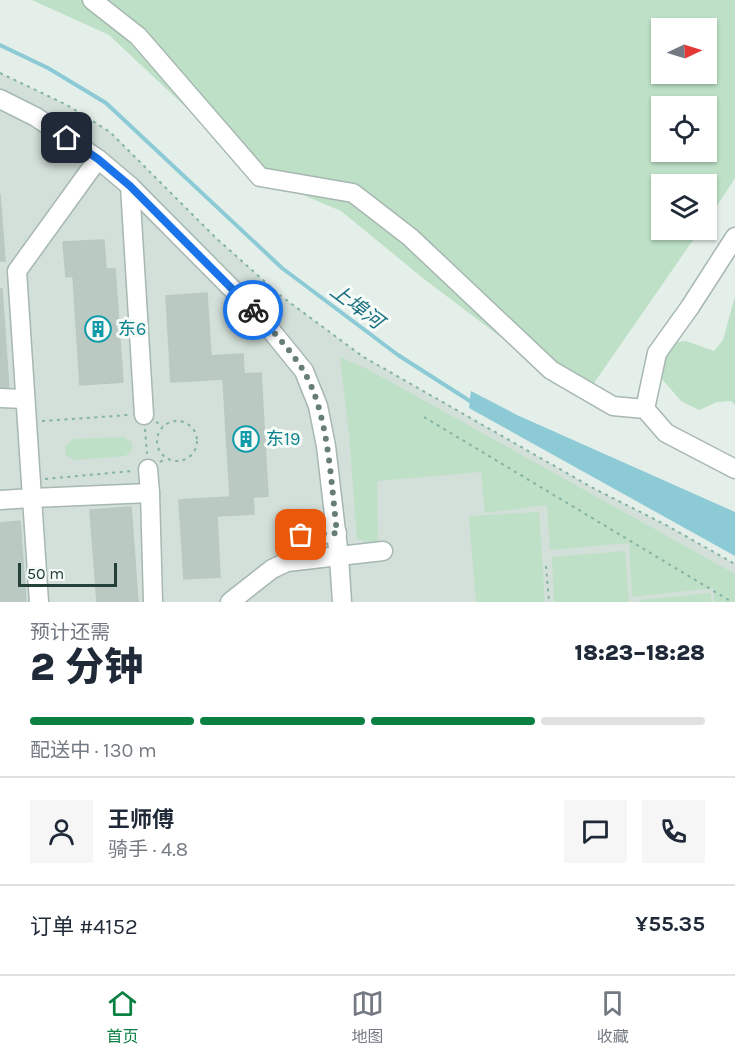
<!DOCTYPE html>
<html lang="zh">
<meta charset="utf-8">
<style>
:root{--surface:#fff;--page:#f6f6f7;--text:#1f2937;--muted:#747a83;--line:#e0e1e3;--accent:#0b8043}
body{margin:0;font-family:Karla,"Noto Sans SC",sans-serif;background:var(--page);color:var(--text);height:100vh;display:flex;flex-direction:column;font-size:22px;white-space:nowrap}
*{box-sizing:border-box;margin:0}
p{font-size:20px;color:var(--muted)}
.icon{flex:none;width:33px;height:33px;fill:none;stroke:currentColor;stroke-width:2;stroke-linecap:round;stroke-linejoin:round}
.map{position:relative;height:602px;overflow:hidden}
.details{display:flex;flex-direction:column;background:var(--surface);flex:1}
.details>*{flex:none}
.needle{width:39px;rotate:86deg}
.tools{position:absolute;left:651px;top:18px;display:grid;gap:12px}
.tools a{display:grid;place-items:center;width:66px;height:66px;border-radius:0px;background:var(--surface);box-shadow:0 2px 4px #0004;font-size:30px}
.scale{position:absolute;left:18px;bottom:15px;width:99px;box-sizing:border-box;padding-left:6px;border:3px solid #234139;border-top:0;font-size:16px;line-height:21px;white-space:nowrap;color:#234139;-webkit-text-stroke:4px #f6fbf8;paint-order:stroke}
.pin{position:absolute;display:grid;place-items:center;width:51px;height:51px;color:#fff;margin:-26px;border-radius:12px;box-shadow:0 3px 9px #0006}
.courier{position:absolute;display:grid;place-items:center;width:60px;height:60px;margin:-30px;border:4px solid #1a73e8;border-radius:50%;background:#fff;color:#222;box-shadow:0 2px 8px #0007}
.head em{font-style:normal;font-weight:800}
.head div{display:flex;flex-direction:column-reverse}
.head{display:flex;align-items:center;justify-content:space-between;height:102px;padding:0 30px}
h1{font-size:39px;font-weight:800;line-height:45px}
.bar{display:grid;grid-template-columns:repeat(4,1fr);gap:9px 6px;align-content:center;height:72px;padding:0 30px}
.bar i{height:8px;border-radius:4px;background:var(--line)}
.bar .active{background:var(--accent)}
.bar p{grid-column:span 4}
.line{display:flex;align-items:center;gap:15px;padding:0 30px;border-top:2px solid var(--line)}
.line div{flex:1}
.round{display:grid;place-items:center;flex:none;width:63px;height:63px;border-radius:0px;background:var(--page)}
.menu{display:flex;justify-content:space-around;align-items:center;height:84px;border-top:2px solid var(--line);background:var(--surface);font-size:16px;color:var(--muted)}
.menu a{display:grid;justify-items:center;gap:3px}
.menu .active{color:var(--accent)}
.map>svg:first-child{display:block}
.built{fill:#d3dfd9}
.green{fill:#bde0c7;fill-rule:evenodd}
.water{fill:#8ccad5}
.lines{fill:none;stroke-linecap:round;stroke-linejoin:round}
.stream{stroke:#8ccad5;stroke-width:4}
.building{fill:#bacac3;stroke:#b7c9c1;stroke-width:1.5}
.minor-casing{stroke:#a7b7b1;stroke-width:21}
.path{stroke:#84b3a4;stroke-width:2;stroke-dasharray:3 4.5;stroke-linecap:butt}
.minor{stroke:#fff;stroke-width:18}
.done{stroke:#677e77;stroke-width:6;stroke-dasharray:0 10.8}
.route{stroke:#1a73e8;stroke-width:8}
.labels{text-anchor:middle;stroke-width:6;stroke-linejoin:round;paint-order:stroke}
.culture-label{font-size:18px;fill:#0d838f;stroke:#f6fbf8;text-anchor:start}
.water-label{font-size:20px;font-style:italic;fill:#1a6f80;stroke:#f6fbf8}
</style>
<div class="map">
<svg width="735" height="602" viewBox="0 0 735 602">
<rect width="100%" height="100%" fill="#e5efea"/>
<path class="built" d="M0 73 67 105 110 132 215 237 281 296 362 356 593 488 666 525 735 564V602H0Z"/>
<g class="green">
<path d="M32 0H735V178L707 221 706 184H662V230H700L583 399 424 279 341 211 260 177 109 35ZM662 28H706V74H662ZM662 106H706V152H662Z"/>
<path d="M735 296V405L731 401 717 402 699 410 681 401 662 379 659 360 670 343 686 341 714 351 723 340Z"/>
<path d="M340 357 371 371 735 574V602H714V588L632 597 629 543 550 550 547 505 485 513 481 472 377 481 378 547 357 538 349 434Z"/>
<path d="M124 437 132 443V450L125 456 75 460 66 455 65 446 73 439Z"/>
<path d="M539 512 545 602H476L469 516Z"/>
<path d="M625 551 629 602H554L552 557Z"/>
<path d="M711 593V602H639V600Z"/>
</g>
<path class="water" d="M471 391 517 415 735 512V556L469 408Z"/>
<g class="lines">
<path class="stream" d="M0 45 48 68 106 103 282 268 398 355 473 403"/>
</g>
<g class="building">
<path d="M0 194 5 261H0Z"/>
<path d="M104 240 106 269H115L123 382 80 385 73 276 66 277 63 242Z"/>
<path d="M0 289H2L9 391 0 392Z"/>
<path d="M207 293 211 356 243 354 244 374 261 373 268 496 253 497 254 514 217 516 220 577 184 579 179 500 230 497 223 379 171 382 166 296Z"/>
<path d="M131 507 138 602H97L90 510Z"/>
<path d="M20 521 26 602H0V523Z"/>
</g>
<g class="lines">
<g class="minor-casing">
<g id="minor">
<path d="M92 0 138 36 260 177 353 193 410 237 551 370 613 406 645 409 666 433 735 469"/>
<path d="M0 99 36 117 98 159 130 186 261 318 304 371 318 406 326 446 339 557 342 602"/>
<path d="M130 186 144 415"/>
<path d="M0 398 25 399"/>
<path d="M645 409 657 353 690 307 735 237"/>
<path d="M148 469 150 493"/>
<path d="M0 500 32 498 17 271 98 159"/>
<path d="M301 535 337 533"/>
<path d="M39 602 32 498 150 493 153 602"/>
<path d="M230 602 272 569 287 562 383 551"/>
</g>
</g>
<g class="path">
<path d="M0 73 67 105 110 132 215 237 281 296 362 356 593 488 666 525 735 564"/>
<path d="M424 417 732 602"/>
<circle cx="177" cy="441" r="20"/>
<path d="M42 421 129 415"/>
<path d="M156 422 163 426"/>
<path d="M145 429 147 454"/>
<path d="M160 462 166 458"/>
<path d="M45 479 132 471"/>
<path d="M546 566 549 602"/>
</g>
<use href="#minor" class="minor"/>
</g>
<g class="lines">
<path class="done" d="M253 310C270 328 290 349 303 370 329 412 331 485 337 533L301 535"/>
<path class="route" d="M67 138 98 159 130 186 253 310"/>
</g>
<defs>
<g id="building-ring" transform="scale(1.35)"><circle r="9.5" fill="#f6fbf8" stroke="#0f9aa8" stroke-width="1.5"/><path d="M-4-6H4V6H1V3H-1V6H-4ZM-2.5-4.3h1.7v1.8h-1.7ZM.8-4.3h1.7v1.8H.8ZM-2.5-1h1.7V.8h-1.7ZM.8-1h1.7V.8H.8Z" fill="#0f9aa8"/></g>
</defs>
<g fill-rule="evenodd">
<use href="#building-ring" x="98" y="329"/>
<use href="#building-ring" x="246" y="439"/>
</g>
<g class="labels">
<g class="culture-label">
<text x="118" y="335">东6</text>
<text x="266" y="445">东19</text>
</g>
<g class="water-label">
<text transform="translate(357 306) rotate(37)" y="7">上埠河</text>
</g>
</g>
</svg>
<div class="tools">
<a><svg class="needle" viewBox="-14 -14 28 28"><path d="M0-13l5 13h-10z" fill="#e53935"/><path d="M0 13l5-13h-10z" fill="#747a83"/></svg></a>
<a><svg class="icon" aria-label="locate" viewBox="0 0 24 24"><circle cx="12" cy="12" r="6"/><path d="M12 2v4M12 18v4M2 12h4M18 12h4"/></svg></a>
<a><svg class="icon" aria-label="layers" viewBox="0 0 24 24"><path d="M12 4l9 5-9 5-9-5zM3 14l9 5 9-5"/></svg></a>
</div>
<div class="scale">50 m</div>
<div class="pin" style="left:301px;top:535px;background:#ea580c"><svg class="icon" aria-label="bag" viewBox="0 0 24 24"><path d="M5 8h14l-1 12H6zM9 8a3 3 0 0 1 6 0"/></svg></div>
<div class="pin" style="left:67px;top:138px;background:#1f2937"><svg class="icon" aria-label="home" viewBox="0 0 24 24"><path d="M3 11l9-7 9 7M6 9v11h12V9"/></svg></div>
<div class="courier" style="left:253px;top:310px"><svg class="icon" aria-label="bike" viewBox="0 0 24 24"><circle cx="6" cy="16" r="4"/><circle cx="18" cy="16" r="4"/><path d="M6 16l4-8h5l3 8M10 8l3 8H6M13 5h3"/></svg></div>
</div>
<section class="details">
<div class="head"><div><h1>2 分钟</h1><p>预计还需</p></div><em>18:23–18:28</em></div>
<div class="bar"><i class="active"></i><i class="active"></i><i class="active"></i><i></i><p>配送中 · 130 m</p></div>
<div class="line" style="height:108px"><a class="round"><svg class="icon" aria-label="person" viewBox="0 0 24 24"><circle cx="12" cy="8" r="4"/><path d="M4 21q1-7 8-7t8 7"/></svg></a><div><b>王师傅</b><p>骑手 · 4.8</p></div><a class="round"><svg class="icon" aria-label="chat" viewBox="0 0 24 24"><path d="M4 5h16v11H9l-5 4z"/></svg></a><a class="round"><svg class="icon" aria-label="phone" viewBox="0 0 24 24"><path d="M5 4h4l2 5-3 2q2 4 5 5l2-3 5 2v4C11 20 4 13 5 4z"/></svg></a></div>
<div class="line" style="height:78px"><div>订单 #4152</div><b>¥55.35</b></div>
</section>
<nav class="menu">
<a class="active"><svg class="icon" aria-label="home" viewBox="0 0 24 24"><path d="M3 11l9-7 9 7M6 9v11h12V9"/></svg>首页</a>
<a><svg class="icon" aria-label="map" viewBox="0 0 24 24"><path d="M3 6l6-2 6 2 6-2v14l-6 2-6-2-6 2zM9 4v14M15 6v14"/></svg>地图</a>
<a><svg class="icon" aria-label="saved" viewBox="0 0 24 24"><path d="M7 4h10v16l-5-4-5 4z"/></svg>收藏</a>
</nav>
